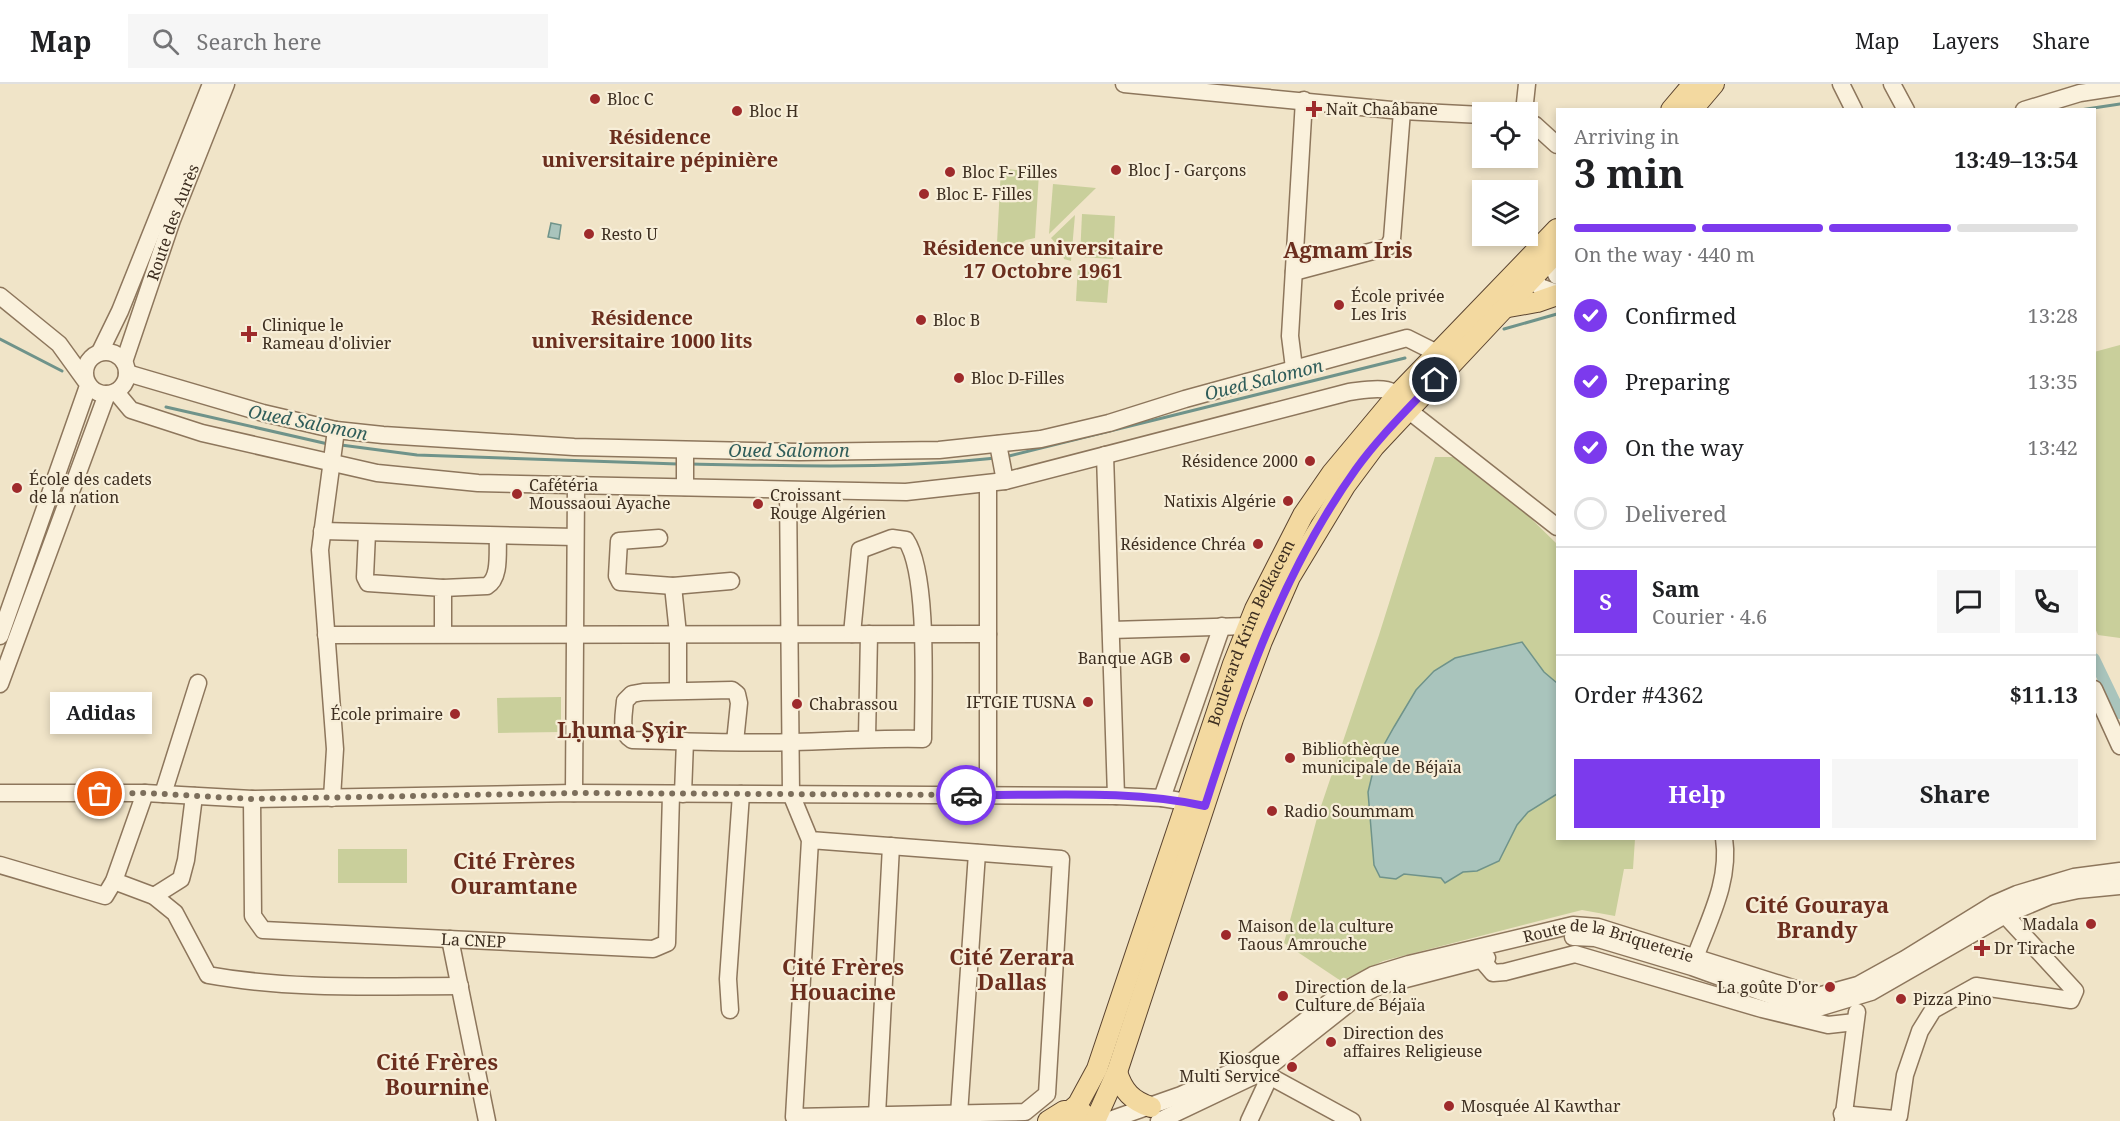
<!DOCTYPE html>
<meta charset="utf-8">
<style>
:root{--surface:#fff;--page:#f6f6f6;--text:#202124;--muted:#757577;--line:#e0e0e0;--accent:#7c3aed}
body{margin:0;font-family:"Noto Serif",serif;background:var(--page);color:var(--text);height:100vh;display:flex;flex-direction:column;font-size:22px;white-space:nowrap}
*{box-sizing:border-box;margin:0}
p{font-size:20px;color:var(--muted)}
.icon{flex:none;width:33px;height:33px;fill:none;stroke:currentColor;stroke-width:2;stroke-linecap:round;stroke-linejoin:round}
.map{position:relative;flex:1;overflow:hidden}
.sheet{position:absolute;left:1556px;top:24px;width:540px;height:732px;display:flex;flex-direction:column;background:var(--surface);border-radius:0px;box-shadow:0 3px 9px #0003}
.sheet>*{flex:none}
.tools{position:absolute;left:1472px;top:18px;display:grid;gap:12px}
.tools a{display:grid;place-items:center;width:66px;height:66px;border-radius:0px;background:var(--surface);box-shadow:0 3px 9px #0003;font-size:30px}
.pin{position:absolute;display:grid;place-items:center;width:51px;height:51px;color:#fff;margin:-26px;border:3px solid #fff;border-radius:50%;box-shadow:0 2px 6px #0007}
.courier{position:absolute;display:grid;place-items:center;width:60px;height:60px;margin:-30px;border:4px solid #7c3aed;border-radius:50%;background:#fff;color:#222;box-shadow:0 2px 8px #0007}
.bubble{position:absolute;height:42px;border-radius:0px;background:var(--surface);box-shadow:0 3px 9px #0003;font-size:20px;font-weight:700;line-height:42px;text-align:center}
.overview em{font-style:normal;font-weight:700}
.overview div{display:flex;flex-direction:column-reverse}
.overview{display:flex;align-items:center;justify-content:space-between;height:102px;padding:0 18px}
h1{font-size:39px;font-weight:700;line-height:45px}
.bar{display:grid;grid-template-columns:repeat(4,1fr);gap:9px 6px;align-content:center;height:72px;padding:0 18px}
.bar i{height:8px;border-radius:4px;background:var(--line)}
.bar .selected{background:var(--accent)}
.bar p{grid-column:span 4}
.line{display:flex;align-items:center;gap:15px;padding:0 18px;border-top:2px solid var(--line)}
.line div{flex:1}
.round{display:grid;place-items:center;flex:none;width:63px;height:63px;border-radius:0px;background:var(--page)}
ol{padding:0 18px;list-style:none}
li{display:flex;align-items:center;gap:18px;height:66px}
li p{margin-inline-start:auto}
li .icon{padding:6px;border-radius:50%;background:var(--accent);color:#fff;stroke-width:4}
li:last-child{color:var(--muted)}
li i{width:33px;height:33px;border:3px solid var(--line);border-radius:50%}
.action{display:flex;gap:12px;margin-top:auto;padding:12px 18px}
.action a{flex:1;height:69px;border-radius:0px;background:var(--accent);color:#fff;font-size:24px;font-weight:700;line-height:69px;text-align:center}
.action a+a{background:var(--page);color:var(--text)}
header{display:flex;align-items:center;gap:36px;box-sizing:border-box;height:84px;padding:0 30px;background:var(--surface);border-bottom:2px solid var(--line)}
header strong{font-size:28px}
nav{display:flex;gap:33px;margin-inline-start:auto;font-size:21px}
.search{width:420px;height:54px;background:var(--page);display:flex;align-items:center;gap:15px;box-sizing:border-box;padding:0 21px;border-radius:0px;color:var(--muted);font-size:22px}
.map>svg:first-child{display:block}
.green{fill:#c9cf9b}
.water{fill:#a9c4bc;stroke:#6f938a;stroke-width:1.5}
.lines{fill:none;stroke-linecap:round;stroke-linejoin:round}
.stream{stroke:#6f938a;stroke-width:3}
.canal{stroke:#a9c4bc;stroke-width:12}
.minor-casing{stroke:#8d765c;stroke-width:19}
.major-casing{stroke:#5b4430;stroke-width:22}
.minor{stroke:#faf1dc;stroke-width:16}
.major{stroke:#f3d9a0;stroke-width:20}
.done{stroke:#7c6e5b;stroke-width:6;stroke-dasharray:0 10.8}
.route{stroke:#7c3aed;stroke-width:8}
.poi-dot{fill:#9e2a2b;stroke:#f7eed8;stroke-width:2}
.labels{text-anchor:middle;stroke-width:4.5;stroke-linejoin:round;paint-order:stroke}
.poi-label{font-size:16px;fill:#3d2e20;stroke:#f7eed8;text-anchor:start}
.street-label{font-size:16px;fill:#3d2e20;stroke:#f7eed8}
.water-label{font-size:18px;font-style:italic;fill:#2f5d5a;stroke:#f7eed8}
.quarter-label{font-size:20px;font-weight:bold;fill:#6b2e1e;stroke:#f7eed8}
.district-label{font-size:22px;font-weight:bold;fill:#6b2e1e;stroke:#f7eed8}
</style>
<header>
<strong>Map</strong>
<div class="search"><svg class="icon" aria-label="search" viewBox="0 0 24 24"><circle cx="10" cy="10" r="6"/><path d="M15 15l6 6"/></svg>Search here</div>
<nav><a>Map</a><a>Layers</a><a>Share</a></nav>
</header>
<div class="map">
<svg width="2120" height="1037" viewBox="0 0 2120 1037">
<rect width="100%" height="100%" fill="#f0e4c8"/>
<g class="green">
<path d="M1001 84 1039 89 1035 154 1026 156 1020 160 997 159Z"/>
<path d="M1053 100 1096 104 1049 150Z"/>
<path d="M1082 130 1115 132 1113 175 1080 173Z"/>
<path d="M1075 131 1071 177 1064 175 1061 165 1051 154Z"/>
<path d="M1078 180 1110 183 1107 219 1076 217Z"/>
<path d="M2120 261V554L2098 551 2094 542V268Z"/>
<path d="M1435 373H1454L1514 418 1557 460V754L1635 755 1633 785H1624L1615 832 1582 826 1383 877 1341 897 1284 859 1317 734 1379 551Z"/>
<path d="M561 613V648L498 649 497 614Z"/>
<rect x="338" y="765" width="69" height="34"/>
</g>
<g class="water">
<path d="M551 139 561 141 559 155 548 153Z"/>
<path d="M1522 558 1544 588 1557 599V710L1528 728 1517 741 1499 777 1477 787 1463 788 1445 799 1441 794 1404 790 1396 795 1380 793 1374 781 1368 708 1376 675 1394 643 1416 606 1434 587 1455 574Z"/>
</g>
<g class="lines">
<g class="stream">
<path d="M2080 26 2120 20"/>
<path d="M1504 245 1557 230"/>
<path d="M0 255 62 287"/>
<path d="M166 323 328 360"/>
<path d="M341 361 417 371 678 380"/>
<path d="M1005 373 1405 274"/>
<path d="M691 380C793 382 894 385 996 374"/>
</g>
<path class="canal" d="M2094 575 2120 629"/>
<g class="minor-casing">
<g id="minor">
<path d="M1124 0 1402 27 1482 31"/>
<path d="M1841 0 1854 26"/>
<path d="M1892 0 1906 26"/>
<path d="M2024 26 2080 9 2120 3"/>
<path d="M1524 28 1527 0"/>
<path d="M1527 38 1535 41 1557 61"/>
<path d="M1549 176 1557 192"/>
<path d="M1526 183 1540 203 1557 209"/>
<path d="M1294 188 1388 163 1392 155 1402 27"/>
<path d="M0 212 59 260 85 296"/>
<circle cx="106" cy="289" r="21"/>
<path d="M100 268 120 227 211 0"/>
<path id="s1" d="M124 278 172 136 226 0"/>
<path d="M1294 284 1290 252 1304 16"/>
<path d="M127 289 263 329 336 346 383 351 574 363 799 368 939 366 1041 355 1109 339 1185 315 1407 254 1437 269"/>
<path d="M116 308 131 326 202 349 377 389 478 399 906 408 1005 397 1349 308C1373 305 1397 298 1408 326L1557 443"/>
<path d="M998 360 1005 397"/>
<path d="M685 366V403"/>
<path d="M1105 371 1116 712"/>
<path d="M788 406 791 710 810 756 794 1033 1025 1028 1047 1010 1061 775 810 756"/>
<path d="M322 447 575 453"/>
<path d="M367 449 365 493 368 499 443 504V550"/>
<path d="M659 454 619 457 617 492 620 498 673 502 731 497"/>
<path d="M673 502 678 550V606"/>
<path d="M443 504 487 502C501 494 497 467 498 453"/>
<path d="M1111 546 1248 542"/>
<path d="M326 551 988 550"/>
<path d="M0 552 88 302"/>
<path d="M0 600 107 310"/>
<path d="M2094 605 2120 662"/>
<path d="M867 654 869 550"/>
<path d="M735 658 739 619 737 610 732 606 643 608 632 610 625 617C624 631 619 648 632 656 685 657 740 660 794 658 837 657 879 654 923 655 923 610 929 490 906 456L892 454 860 466 852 550"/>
<path d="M0 709H145L252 715 574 709 1116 712 1162 714 1199 720"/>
<path d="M574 709 576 401"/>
<path d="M163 710 198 599"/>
<path d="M683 710 685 657"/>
<path d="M988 711V401"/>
<path d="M332 714 335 665 320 466 336 346"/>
<path d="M1162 714 1222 542"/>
<path id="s2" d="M252 715 253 832 263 846 653 865 667 859 671 710"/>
<path d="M0 781 105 812 114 797 145 709"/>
<path d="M114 797 154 812 175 829 208 891C291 906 376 902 460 902"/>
<path d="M154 812 181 795 186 776 194 712"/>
<path d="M1573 853 1595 854 1692 883 1781 915 1818 924 1871 908 2005 831 2050 812 2078 806 2120 802"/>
<path d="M450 855 487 1037"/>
<path d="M1481 875 1493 889 1505 888 1575 870 1762 925 1828 941 1855 938"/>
<path d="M1692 882C1706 841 1731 799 1724 754"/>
<path d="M730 926 728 895 741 710"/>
<path d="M1262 988 1352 1037"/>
<path d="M959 1030 977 769"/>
<path d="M1842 1030 1894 1035 1899 1032 1905 991 1920 947 1933 926 1976 902 2071 916 2075 907 2005 831"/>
<path d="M877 1031 891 762"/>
<path id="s3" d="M1107 1037 1181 1011 1249 980 1344 907 1373 891 1409 880 1573 841 1598 843 1818 912 1858 901 1905 875 1994 820 2017 810 2074 793 2120 787"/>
<path d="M1159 1037 1262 988 1357 913 1379 902 1487 874"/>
<path d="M1249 1037 1269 994"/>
<path d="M1843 1037 1857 928"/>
</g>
</g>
<g class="major-casing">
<g id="major">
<path d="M1671 26 1693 0"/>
<path d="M1692 26 1714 0"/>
<path d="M1503 224 1537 218 1557 211"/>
<path d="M1117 988C1123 1007 1132 1017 1151 1023"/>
<path id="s4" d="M1071 1026 1078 1020 1097 985 1233 580 1255 525 1303 431 1332 389 1398 310 1557 145"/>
<path d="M1048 1037 1064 1027 1084 1030"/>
<path d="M1095 1037 1117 988 1233 635 1262 557 1290 493 1345 402 1374 363 1557 168"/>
</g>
</g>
<use href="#minor" class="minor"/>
<use href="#major" class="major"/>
</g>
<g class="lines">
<path class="done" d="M100 710 145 709 252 715 574 709 966 711"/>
<path class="route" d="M966 711C1044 712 1128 705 1205 722 1243 603 1283 487 1356 385 1379 353 1408 325 1435 296"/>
</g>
<g class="poi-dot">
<circle cx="595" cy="15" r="6"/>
<path d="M1311 16h6v6h6v6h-6v6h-6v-6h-6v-6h6z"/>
<circle cx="737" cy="27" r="6"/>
<circle cx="1116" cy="86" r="6"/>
<circle cx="950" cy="88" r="6"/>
<circle cx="924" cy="110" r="6"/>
<circle cx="589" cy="150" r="6"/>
<circle cx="1339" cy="221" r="6"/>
<circle cx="921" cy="236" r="6"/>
<path d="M246 241h6v6h6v6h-6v6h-6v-6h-6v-6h6z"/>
<circle cx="959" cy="294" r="6"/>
<circle cx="1310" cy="377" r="6"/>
<circle cx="17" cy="404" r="6"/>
<circle cx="517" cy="410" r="6"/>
<circle cx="1288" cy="417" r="6"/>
<circle cx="758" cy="420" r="6"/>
<circle cx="1258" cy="460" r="6"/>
<circle cx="1185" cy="574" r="6"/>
<circle cx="1088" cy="618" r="6"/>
<circle cx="797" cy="620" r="6"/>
<circle cx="455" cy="630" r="6"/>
<circle cx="1290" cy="674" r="6"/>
<circle cx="1272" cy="727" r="6"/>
<circle cx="2091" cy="840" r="6"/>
<circle cx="1226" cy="851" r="6"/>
<path d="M1979 855h6v6h6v6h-6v6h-6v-6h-6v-6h6z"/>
<circle cx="1830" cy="903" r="6"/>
<circle cx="1283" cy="912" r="6"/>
<circle cx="1901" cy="915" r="6"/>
<circle cx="1331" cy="958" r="6"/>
<circle cx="1292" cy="983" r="6"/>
<circle cx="1449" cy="1022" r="6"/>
</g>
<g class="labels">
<g class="poi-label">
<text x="607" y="21">Bloc C</text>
<text x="1326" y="31">Naït Chaâbane</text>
<text x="749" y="33">Bloc H</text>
<text x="1128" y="92">Bloc J - Garçons</text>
<text x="962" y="94">Bloc F- Filles</text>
<text x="936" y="116">Bloc E- Filles</text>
<text x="601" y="156">Resto U</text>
<text x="1351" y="218">École privée<tspan x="1351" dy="18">Les Iris</tspan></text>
<text x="933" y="242">Bloc B</text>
<text x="262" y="247">Clinique le<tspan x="262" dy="18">Rameau d'olivier</tspan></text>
<text x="971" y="300">Bloc D-Filles</text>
<text x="1298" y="383" text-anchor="end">Résidence 2000</text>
<text x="29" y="401">École des cadets<tspan x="29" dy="18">de la nation</tspan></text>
<text x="529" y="407">Cafétéria<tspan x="529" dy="18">Moussaoui Ayache</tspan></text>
<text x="770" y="417">Croissant<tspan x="770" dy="18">Rouge Algérien</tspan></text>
<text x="1276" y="423" text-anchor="end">Natixis Algérie</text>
<text x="1246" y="466" text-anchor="end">Résidence Chréa</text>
<text x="1173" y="580" text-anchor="end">Banque AGB</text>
<text x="1076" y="624" text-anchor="end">IFTGIE TUSNA</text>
<text x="809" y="626">Chabrassou</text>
<text x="443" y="636" text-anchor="end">École primaire</text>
<text x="1302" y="671">Bibliothèque<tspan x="1302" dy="18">municipale de Béjaïa</tspan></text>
<text x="1284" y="733">Radio Soummam</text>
<text x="2079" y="846" text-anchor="end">Madala</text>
<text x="1238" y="848">Maison de la culture<tspan x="1238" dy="18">Taous Amrouche</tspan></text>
<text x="1994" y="870">Dr Tirache</text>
<text x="1295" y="909">Direction de la<tspan x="1295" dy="18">Culture de Béjaïa</tspan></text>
<text x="1818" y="909" text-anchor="end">La goûte D'or</text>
<text x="1913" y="921">Pizza Pino</text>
<text x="1343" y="955">Direction des<tspan x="1343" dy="18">affaires Religieuse</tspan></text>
<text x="1280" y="980" text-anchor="end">Kiosque<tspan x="1280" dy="18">Multi Service</tspan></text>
<text x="1461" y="1028">Mosquée Al Kawthar</text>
</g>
<g class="street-label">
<text dy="6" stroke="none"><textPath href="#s1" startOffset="148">Route des Aurès</textPath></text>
<text dy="6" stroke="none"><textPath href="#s4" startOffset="512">Boulevard Krim Belkacem</textPath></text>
<text dy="6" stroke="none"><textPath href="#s2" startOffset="345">La CNEP</textPath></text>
<text dy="6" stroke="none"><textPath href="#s3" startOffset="549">Route de la Briqueterie</textPath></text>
</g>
<g class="water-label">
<text transform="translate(1264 296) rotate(-14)" y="6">Oued Salomon</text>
<text transform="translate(308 339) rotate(11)" y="6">Oued Salomon</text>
<text x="789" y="373">Oued Salomon</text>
</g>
<g class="quarter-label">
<text x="660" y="60">Résidence<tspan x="660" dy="23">universitaire pépinière</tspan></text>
<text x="1043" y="171">Résidence universitaire<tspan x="1043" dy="23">17 Octobre 1961</tspan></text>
<text x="642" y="241">Résidence<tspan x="642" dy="23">universitaire 1000 lits</tspan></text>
</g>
<g class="district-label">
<text x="1348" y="174">Agmam Iris</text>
<text x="622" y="654">Lḥuma Ṣɣir</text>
<text x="514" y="785">Cité Frères<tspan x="514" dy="25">Ouramtane</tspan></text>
<text x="1817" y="829">Cité Gouraya<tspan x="1817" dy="25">Brandy</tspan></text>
<text x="1012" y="881">Cité Zerara<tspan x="1012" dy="25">Dallas</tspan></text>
<text x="843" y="891">Cité Frères<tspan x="843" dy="25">Houacine</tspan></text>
<text x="437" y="986">Cité Frères<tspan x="437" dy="25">Bournine</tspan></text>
</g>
</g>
</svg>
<div class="tools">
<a><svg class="icon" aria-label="locate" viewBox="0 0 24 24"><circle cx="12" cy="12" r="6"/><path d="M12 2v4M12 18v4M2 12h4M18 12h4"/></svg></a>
<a><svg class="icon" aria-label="layers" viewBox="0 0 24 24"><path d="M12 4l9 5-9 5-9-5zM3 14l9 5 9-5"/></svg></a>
</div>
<div class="pin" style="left:100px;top:710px;background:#ea580c"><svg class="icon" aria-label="bag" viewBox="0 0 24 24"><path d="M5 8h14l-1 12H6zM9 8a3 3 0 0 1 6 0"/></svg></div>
<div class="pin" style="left:1435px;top:296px;background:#1f2937"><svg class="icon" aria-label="home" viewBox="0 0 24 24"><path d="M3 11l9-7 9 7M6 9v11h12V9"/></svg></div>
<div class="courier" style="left:966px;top:711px"><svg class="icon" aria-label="car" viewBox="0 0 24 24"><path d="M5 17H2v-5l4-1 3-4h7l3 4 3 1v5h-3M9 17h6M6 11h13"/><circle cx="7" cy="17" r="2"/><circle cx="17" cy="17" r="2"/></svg></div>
<div class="bubble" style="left:50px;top:608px;width:102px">Adidas</div>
<section class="sheet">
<div class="overview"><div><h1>3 min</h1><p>Arriving in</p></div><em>13:49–13:54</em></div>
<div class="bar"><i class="selected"></i><i class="selected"></i><i class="selected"></i><i></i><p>On the way · 440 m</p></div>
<ol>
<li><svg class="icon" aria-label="check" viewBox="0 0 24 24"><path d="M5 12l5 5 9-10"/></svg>Confirmed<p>13:28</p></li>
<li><svg class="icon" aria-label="check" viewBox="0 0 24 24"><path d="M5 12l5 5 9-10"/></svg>Preparing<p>13:35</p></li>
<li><svg class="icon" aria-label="check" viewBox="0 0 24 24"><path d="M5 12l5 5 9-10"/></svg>On the way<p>13:42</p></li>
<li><i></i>Delivered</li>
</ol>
<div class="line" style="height:108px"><b class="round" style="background:var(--accent);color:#fff">S</b><div><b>Sam</b><p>Courier · 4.6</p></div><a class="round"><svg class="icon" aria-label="chat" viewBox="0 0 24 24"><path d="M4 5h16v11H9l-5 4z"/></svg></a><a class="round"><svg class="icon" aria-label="phone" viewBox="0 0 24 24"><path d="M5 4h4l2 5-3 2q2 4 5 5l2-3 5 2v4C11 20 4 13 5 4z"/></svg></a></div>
<div class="line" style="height:78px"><div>Order #4362</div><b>$11.13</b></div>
<div class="action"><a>Help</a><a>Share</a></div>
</section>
</div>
